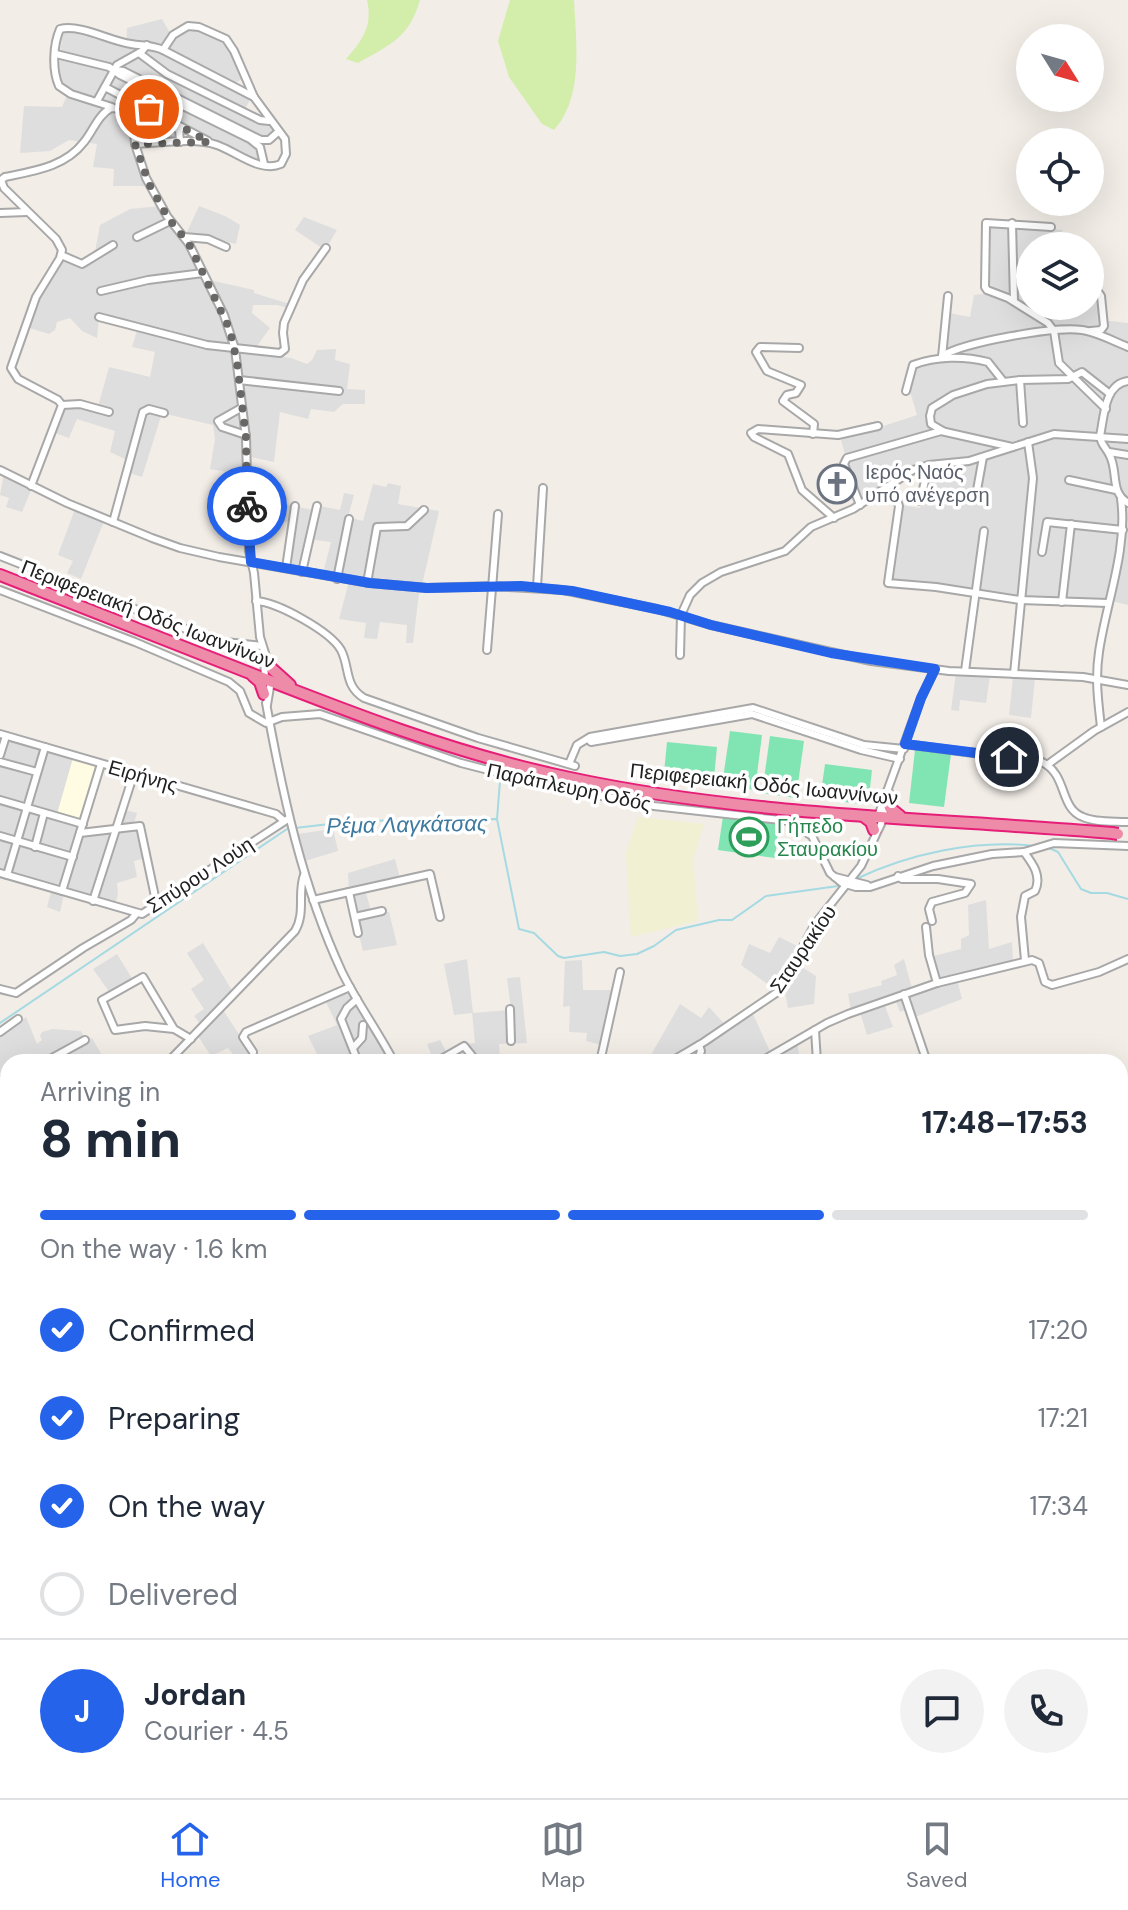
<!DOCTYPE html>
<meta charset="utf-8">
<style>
:root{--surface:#fff;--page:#f2f2f3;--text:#1f2937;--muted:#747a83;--line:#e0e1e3;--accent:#2563eb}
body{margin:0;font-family:"DM Sans",sans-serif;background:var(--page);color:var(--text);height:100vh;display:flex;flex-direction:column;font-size:30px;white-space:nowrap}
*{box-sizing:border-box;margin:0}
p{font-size:26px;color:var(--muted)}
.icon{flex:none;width:44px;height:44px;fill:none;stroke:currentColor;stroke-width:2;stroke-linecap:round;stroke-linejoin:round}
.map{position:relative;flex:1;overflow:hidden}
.drawer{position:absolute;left:0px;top:1054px;width:1128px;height:744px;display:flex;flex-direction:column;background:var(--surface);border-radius:24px 24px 0 0;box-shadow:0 8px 32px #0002}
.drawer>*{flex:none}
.needle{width:52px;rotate:127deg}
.tools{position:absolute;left:1016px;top:24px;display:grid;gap:16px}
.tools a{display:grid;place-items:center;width:88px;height:88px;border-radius:50%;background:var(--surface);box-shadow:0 8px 32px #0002;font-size:40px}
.pin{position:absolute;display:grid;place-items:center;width:68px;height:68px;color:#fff;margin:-34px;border:4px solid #fff;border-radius:50%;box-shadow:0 2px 8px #0007}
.courier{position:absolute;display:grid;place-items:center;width:80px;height:80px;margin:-40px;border:6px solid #2563eb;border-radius:50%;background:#fff;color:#222;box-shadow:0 2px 10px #0007}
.overview em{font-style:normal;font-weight:800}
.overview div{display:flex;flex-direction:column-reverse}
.overview{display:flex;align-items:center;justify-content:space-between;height:136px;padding:0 40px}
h1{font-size:52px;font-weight:800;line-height:60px}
.bar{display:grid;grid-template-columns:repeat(4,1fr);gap:12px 8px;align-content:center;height:96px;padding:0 40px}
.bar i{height:10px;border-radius:6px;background:var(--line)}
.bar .on{background:var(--accent)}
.bar p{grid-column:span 4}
.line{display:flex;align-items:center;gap:20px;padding:0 40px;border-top:2px solid var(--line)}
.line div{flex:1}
.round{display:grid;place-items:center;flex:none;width:84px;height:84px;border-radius:42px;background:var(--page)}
ol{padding:0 40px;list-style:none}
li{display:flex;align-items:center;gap:24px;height:88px}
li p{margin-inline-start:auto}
li .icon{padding:8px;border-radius:50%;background:var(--accent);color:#fff;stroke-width:4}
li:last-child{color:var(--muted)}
li i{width:44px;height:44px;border:4px solid var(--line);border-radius:50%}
.menu{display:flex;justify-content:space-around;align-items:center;height:112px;border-top:2px solid var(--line);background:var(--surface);font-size:22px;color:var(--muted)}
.menu a{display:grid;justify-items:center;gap:4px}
.menu .on{color:var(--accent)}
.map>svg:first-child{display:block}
.residential{fill:#dfdede}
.education{fill:#fffce3}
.farmland{fill:#f1f0d2}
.grass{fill:#d3eeab}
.forest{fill:#b1d399}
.pitch{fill:#81e5b3}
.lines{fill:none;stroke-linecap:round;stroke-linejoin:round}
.stream{stroke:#a5dae2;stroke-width:2}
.minor-casing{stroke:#a8a8a8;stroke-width:10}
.major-casing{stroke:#9e5800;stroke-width:12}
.highway-casing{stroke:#e61e78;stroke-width:14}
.minor{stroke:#fff;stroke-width:6}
.major{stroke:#ffcb9f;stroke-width:8}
.highway{stroke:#ed8ba8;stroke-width:10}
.highway-bridge-casing{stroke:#e61e78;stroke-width:14;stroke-linecap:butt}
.highway-bridge{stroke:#ed8ba8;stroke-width:10}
.done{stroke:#6a6866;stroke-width:8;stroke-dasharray:0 14.4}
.route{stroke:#2563eb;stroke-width:10}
.labels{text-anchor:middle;stroke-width:7;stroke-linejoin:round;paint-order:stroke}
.worship-label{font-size:20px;fill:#5b616d;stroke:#fff;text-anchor:start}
.street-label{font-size:20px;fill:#212121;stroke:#fff}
.leisure-label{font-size:20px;fill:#27864d;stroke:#fff;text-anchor:start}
.water-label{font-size:22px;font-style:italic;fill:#3e799f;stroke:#fff}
</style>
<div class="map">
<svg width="1128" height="1798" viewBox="0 0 1128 1798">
<rect width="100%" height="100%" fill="#f2ede7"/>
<g class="residential">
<path d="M162 19 173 38 186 29 194 28 218 38 227 45 243 78 236 83 234 88 251 98 243 113 270 126 275 132 267 139 258 137V160L179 122V140L133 142 148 186H113L114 169 93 167 97 144 69 140 50 151 20 153 24 106 62 107 69 90 61 83 59 70 62 33 66 31 126 47 127 28Z"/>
<path d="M160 206 187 246 193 261 205 279 254 290V293L293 305 291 309 277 305H253L252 313 270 328 252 353 291 358 307 364 312 360 317 350 336 349 335 360 350 364 347 389 365 390V404H343L334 412 311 409 308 419 280 412 274 462 245 456V475L210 469 215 439 213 425 162 413 142 477 129 473 131 462 110 452 115 431 77 419 69 438 55 433 65 407 79 405 97 410 109 367 150 377 155 352 132 347 138 327 99 317 97 338 82 331 70 318 57 322 55 330 49 334 29 328 41 292 63 257 79 264 94 257 100 225 130 209Z"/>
<path d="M199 206 225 216 240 225 236 244 187 232Z"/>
<path d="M304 217 337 230 325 250 295 230Z"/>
<path d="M989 222 1062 230 1063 244 1078 246H1030V306H1090V247L1093 248 1091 286 1098 296 1101 320 1128 323V605L1112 601 1017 597 979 592V588L931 583 890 582 902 505 920 508 932 463 916 466 897 476 861 501 856 486 834 496 825 482 849 469 841 440 917 415 909 388 913 369 944 361 949 313 970 317 974 295 990 293 987 286Z"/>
<path d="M4 474 32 488 22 512 6 507 9 498 0 495Z"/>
<path d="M388 483 401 486 398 504 439 511 422 585H420L413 643H406L407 625 380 622 377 639 364 638 366 623 339 619 350 578 323 573 331 542 308 539 301 568 288 565 294 523 274 520 275 502 318 511 320 506 340 510 344 493 354 495 348 517 363 521 373 484 386 487Z"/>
<path d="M75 509 104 521 81 579 67 573 73 561 58 555Z"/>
<path d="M956 673 990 676 986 703 960 700 959 711 951 710Z"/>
<path d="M1013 677 1035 678 1031 718 1009 715Z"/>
<path d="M0 737 98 766 76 837 118 830 125 810 137 813 133 827 138 826 146 858 134 861 137 877 117 883 118 894 115 904 65 889 60 912 47 907 53 885 0 870Z"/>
<path d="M333 829 338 851 305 861 297 834Z"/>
<path d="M395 859 401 882 365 890 372 914 389 912 397 945 363 951 349 892 348 873Z"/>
<path d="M986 900 989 949 1012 942 1013 961 956 975 962 999 915 1017 911 1008 900 1012 894 997 883 1001 893 1027 867 1035 859 1009 851 1011 848 994 882 985 881 981 897 975 894 965 904 959 913 992 938 984 930 957 961 949V939L969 935 968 905Z"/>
<path d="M779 937 799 947 792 961 816 976 814 1004 788 1008 785 992 779 986 776 990 741 965 749 944 770 953Z"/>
<path d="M203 943 233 992 201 1025 194 1016 204 1009 191 989 204 980 187 953Z"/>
<path d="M117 954 133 980 110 993 93 969Z"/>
<path d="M467 959 473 1013 511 1010 507 978 520 977 527 1043 499 1044 500 1062H434L427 1044 440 1040 449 1057 466 1044 475 1043 472 1013 454 1015 444 964Z"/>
<path d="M582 960 583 990H612L602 1045 586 1041 587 1033 569 1032 570 1006 563 1007 565 961Z"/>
<path d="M346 991 350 994 390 1062H321L308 1036 337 1025 325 1000Z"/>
<path d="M680 1004 701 1018 709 1007 729 1029 753 1014 772 1056 797 1042 800 1058 794 1062H655L652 1053Z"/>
<path d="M223 1010 252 1054 239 1062 228 1048 211 1056 198 1036Z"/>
<path d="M26 1017 37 1044 42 1040 40 1036 42 1032 52 1029 81 1031 86 1041 92 1038 103 1057 94 1062H8V1361L0 1367V1036Z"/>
<path d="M0 1396 8 1398V1610L0 1616Z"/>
<path d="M8 1633V1790H268L275 1798H0V1639Z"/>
<path d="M286 1790H709L710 1795 707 1798H293Z"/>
</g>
<path class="education" d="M73 758 98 766 81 821 57 814Z"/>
<path class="farmland" d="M638 817 704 824 693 859 698 921 631 937 626 853Z"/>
<g class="grass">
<path d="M367 0H420C409 38 391 44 358 63L346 59C363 40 373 25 367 0Z"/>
<path d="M510 0H574C576 42 584 97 554 130L542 124 509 77 498 41Z"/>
</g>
<path class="forest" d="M714 1790H930L933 1798H716Z"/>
<g class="pitch">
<path d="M730 731 762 735 755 790 722 785Z"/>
<path d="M770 736 804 741 796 798 762 793Z"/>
<path d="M667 742 717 747 714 778 664 773Z"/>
<path d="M915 750 951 754 944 807 909 803Z"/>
<path d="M825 764 872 770 868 805 820 799Z"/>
<path d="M723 816 779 823 775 858 718 850Z"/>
</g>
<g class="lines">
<g class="stream">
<path d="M497 819 500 781"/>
<path d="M295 828 355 821 497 819 519 929 534 933 558 956 564 958 604 952 620 956 637 954 654 946 676 930 719 920H732L766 896 838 886"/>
<path d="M1049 848 1058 852 1081 889 1091 893H1107L1128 899"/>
<path d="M856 879C908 854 976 839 1034 846"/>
<path d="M0 1023 287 829"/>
</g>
<g class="minor-casing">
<g id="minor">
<path d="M163 50 254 97"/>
<path d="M139 53 167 74 260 120 269 121"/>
<path d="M56 54 109 67 120 75 250 139 260 147 264 164"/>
<path d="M114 70 123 71 261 140H269L278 132"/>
<path d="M105 87 208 141"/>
<path d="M97 101 117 65 142 51 147 45"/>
<path d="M112 107 71 94 59 86C52 70 53 45 60 29 81 24 109 41 131 44 142 46 152 45 163 50L173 35 188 26 199 27 226 39 234 51 254 97 285 139 286 154 281 164C260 173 237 152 217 145 197 137 158 143 135 144"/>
<path d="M133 120 135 144 146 178 167 216 189 244 224 315 235 349 246 438 249 551 254 573 260 637 270 669"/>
<path d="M0 213 27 212"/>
<path d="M1012 223 1014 301"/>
<path d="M1051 227 986 223 985 287 987 290 1008 298 1048 323 1054 331 1059 363 1106 409"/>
<path d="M137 237 170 221"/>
<path d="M184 237 208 239 226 247"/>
<path d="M61 255 82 264 113 245"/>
<path d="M1090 281 1101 296 1104 326 1101 330 1091 331"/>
<path d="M101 291 148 280 203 273"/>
<path d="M99 317 207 345 280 353 285 349 283 333 284 323 303 280 326 248"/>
<path d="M799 348 760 347 756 352 767 371 801 385 796 393 787 395 783 401 814 424 813 434"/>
<path d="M942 356C965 342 1055 326 1082 330 1097 332 1113 341 1128 347"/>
<path d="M942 357 948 296"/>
<path d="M239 380 339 391"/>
<path d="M1020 380 1023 423"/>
<path d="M906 391 913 365C936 356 964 356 988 362L1003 381"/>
<path d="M62 405 80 404 109 412"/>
<path d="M241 408 218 421 222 427 246 435"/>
<path d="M943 431 931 424 930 416 932 408 953 395 987 384 1020 380 1068 379 1082 372 1110 394"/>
<path d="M1100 436C1101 445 1105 446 1109 454 1119 471 1109 491 1128 503"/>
<path d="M1100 436C1104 418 1104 384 1128 381"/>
<path d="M1109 452 1128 455"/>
<path d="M0 470 67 503 152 538 180 548 219 557 370 583 427 588 492 586 563 590 657 609 711 625 871 661 949 671 1083 677 1128 685"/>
<path d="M1069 480 1116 490"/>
<path d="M31 486 62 405 58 400 18 379 11 368 36 297 60 258 62 250 56 239 4 188 1 180 5 177C34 171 65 167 84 142 93 131 98 115 111 108 126 108 132 121 146 125 156 128 169 126 179 129L180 142"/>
<path d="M977 490 983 457"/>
<path d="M882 491 898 503 899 506 888 583 936 587 1020 600 1108 603"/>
<path d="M920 501 929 465"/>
<path d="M860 505 844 464 847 458 941 431 1012 447"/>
<path d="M834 518 802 490 788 454 754 437 751 433 758 429 838 435 878 426"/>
<path d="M113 522 143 412 149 409 164 413"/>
<path d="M1042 552 1047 522 1123 530"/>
<path d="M0 556 216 641 262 646"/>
<path d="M286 568 295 506"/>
<path d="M302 572 317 506"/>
<path d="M337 579 349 519"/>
<path d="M367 583 377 527 407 526 424 510"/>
<path d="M537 587 543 488"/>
<path d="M0 590 135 642 229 682 240 691 249 713 266 723 282 717 320 714 461 763 550 786 654 806 790 821 812 836 830 873 842 883 856 887H870L933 866 992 854 1024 852 1054 843 1128 846"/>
<path d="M256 601C277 602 330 631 341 650 350 667 344 686 364 698L478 738 575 766"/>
<path d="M1062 602 1071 524"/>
<path d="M487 650 498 514"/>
<path d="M264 655 265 680"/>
<path d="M680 655 681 615 690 595 702 583 721 572 785 551 811 527 853 509 913 470 929 465 969 461 1054 434 1128 439"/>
<path d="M965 671 984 531"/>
<path d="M1014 674 1033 478 1028 442"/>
<path d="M266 703C283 796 302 886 342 972 357 1003 378 1031 394 1062"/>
<path d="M267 705 271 681"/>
<path d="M1101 727C1098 701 1095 678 1099 652 1106 603 1128 549 1121 499"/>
<path d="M0 734 276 814 284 821"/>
<path d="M589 740 591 742 752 714 861 750 900 759"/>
<path d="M905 744 1042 762C1068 775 1059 808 1083 817 1096 823 1114 821 1128 822"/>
<path d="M0 755 6 736"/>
<path d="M0 762 37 772"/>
<path d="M569 764 577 745 590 737 753 708 864 745 904 749"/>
<path d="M1047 765 1094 731 1128 712"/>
<path d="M0 800 83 824"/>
<path d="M877 819 921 698 935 669"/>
<path d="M80 833 140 826 157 906"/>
<path d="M0 836 73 857"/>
<path d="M35 847 44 813"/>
<path d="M1024 852C1033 864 1042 876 1035 891L1025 896 1021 917 1025 960"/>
<path d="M0 873 142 914 288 819"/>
<path d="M7 875 45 747"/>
<path d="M898 876 902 879H938L971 884 965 893 932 902 929 909 932 921"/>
<path d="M835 877 867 885"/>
<path d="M62 891 101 764"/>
<path d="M349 892 358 933"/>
<path d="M313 900 430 874 440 917"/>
<path d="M93 901 134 773"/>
<path d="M355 917 382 911"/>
<path d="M926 927 929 955 937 983"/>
<path d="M0 989 16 993 83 948 131 920 136 914"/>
<path d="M904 994 927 1062"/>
<path d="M357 999 347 1008 341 1019 358 1062"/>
<path d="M510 1009 511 1041"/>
<path d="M174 1029 145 1026 115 1030 102 1000 143 977 174 1029 191 1039"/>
<path d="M815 1030 817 1062"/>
<path d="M0 1032 18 1019"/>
<path d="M353 1048 362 1038 363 1025"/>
<path d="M253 1052 243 1037 246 1032 350 987"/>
<path d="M45 1062 85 1040"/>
<path d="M168 1062 295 931C306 912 297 894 304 875"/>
<path d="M436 1062 464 1046 477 1062"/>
<path d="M600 1062 620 972"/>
<path d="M670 1062 704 1042 779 991 815 924 861 866 881 824 889 792"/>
<path d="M697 1062 701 1051 699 1045"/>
<path d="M760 1062 827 1023 848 1014 937 983 1032 960 1039 963 1045 982 1052 985 1099 972 1128 959"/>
<path d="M0 1080 8 1092"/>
<path d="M0 1109 8 1110"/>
<path d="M0 1125 8 1126"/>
<path d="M0 1146 8 1143"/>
<path d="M0 1168 8 1169"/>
<path d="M0 1194 8 1195"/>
<path d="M7 1222 5 1219 8 1205"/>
<path d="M0 1244 8 1256"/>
<path d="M1120 1251 1128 1247"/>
<path d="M1120 1258 1128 1257"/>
<path d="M1120 1265 1123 1272"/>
<path d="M1120 1290 1128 1293"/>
<path d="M0 1292 8 1303"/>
<path d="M1120 1336V1338"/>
<path d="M1120 1377H1128"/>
<path d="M1120 1414 1126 1421 1128 1439"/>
<path d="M0 1441 8 1454"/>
<path d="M1120 1450H1128"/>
<path d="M1120 1492 1128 1491"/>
<path d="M0 1516 8 1526"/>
<path d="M1128 1521 1123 1544H1128"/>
<path d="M0 1540 8 1547"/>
<path d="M1120 1561 1128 1568"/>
<path d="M0 1562 8 1555"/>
<path d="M0 1601 8 1605"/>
<path d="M1127 1601H1128"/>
<path d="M1120 1662 1128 1665"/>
<path d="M0 1716 8 1707"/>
<path d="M32 1790 47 1798"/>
<path d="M87 1790 89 1793"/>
<path d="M172 1790 176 1798"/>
<path d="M475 1790V1798"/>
<path d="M541 1790 544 1798"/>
<path d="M675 1790 676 1798"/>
<path d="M711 1790 714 1798"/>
<path d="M933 1790 936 1798"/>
<path d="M1110 1790 1124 1795"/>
<path d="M0 1795 5 1780 8 1745"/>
<path d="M190 1798 219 1791"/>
<path d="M428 1798 444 1790"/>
</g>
</g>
<g class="major-casing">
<g id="major">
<path d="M0 1392 8 1394"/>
<path d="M0 1623 8 1616"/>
<path d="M0 1634 8 1627"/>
<path d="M282 1790 289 1798"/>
<path d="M584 1790V1798"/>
<path d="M637 1790 642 1798"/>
</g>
</g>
<g class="highway-casing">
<g id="highway">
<path d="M0 575C79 606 158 637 237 668 346 711 455 754 570 778 748 816 932 818 1112 833"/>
<path d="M270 667 290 685"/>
<path d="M253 676 260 682 264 694"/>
<path d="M888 802 890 808 900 816"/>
<path d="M863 816 871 822 874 830"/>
</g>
</g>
<use href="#minor" class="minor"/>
<use href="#major" class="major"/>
<use href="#highway" class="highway"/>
<g class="highway-bridge-casing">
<path id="highway-bridge" d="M1112 833 1118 834"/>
</g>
<use href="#highway-bridge" class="highway-bridge"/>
</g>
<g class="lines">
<path class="done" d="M149 109 209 142 135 144 149 184 168 218 189 244 230 330 237 362 246 438 247 506"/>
<path class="route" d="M247 506 251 562 370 583 427 588 521 586 572 591 670 612 711 625 831 653 935 669 921 698 905 744 1009 757"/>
</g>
<defs>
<g id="church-ring" transform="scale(2)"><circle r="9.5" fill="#fff" stroke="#6b7280" stroke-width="1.5"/><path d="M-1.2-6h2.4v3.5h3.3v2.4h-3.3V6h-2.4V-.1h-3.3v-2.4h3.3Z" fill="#6b7280"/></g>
<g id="stadium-ring" transform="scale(2)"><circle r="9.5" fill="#fff" stroke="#2e9e5b" stroke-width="1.5"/><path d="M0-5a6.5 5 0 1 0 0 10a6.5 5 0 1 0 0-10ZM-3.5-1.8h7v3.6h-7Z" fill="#2e9e5b"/></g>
</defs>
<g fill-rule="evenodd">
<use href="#church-ring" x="837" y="484"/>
<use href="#stadium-ring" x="749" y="837"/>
</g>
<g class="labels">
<g class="worship-label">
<text x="865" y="479">Ιερός Ναός<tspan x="865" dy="23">υπό ανέγερση</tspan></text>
</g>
<g class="street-label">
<text transform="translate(148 614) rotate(21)" y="7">Περιφερειακή Οδός Ιωαννίνων</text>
<text transform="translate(143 776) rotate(16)" y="7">Ειρήνης</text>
<text transform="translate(764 784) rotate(6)" y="7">Περιφερειακή Οδός Ιωαννίνων</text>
<text transform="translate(569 787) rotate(12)" y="7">Παράπλευρη Οδός</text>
<text transform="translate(200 875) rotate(-33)" y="7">Σπύρου Λούη</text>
<text transform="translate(803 949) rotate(-56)" y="7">Σταυρακίου</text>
</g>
<g class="leisure-label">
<text x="777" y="833">Γήπεδο<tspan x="777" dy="23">Σταυρακίου</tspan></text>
</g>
<g class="water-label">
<text transform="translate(407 824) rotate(-1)" y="8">Ρέμα Λαγκάτσας</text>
</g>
</g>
</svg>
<div class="tools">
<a><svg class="needle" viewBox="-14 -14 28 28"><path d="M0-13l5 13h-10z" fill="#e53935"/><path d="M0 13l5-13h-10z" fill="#747a83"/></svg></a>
<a><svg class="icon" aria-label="locate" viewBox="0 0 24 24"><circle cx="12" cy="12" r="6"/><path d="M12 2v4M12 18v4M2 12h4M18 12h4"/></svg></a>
<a><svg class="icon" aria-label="layers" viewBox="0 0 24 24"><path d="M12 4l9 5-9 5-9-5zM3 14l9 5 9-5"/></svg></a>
</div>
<div class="pin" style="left:149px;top:109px;background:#ea580c"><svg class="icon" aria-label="bag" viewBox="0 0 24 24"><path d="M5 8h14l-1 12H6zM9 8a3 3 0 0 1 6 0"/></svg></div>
<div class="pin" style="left:1009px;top:757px;background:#1f2937"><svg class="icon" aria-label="home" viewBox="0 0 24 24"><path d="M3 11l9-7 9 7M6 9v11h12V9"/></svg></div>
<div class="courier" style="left:247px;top:506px"><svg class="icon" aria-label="bike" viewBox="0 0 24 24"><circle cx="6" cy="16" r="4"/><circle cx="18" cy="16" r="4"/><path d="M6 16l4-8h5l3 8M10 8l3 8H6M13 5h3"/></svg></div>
<section class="drawer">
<div class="overview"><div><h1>8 min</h1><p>Arriving in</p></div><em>17:48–17:53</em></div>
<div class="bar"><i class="on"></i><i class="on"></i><i class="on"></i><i></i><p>On the way · 1.6 km</p></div>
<ol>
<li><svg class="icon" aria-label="check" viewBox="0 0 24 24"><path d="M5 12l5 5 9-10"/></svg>Confirmed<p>17:20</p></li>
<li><svg class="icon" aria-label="check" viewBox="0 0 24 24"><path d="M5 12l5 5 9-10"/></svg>Preparing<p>17:21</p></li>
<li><svg class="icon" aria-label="check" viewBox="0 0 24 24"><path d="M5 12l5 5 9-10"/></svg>On the way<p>17:34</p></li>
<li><i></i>Delivered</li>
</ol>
<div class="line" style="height:144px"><b class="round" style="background:var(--accent);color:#fff">J</b><div><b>Jordan</b><p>Courier · 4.5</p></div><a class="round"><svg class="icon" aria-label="chat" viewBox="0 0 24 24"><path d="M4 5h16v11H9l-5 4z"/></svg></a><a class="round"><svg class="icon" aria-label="phone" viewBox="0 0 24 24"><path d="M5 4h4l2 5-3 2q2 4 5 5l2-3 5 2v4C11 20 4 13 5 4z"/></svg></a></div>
</section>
</div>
<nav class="menu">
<a class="on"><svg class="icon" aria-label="home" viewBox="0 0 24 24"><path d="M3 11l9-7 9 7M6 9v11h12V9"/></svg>Home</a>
<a><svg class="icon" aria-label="map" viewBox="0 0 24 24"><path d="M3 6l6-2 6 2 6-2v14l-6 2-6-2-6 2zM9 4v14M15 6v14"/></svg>Map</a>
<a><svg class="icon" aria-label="saved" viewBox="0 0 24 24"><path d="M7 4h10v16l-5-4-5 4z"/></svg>Saved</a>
</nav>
